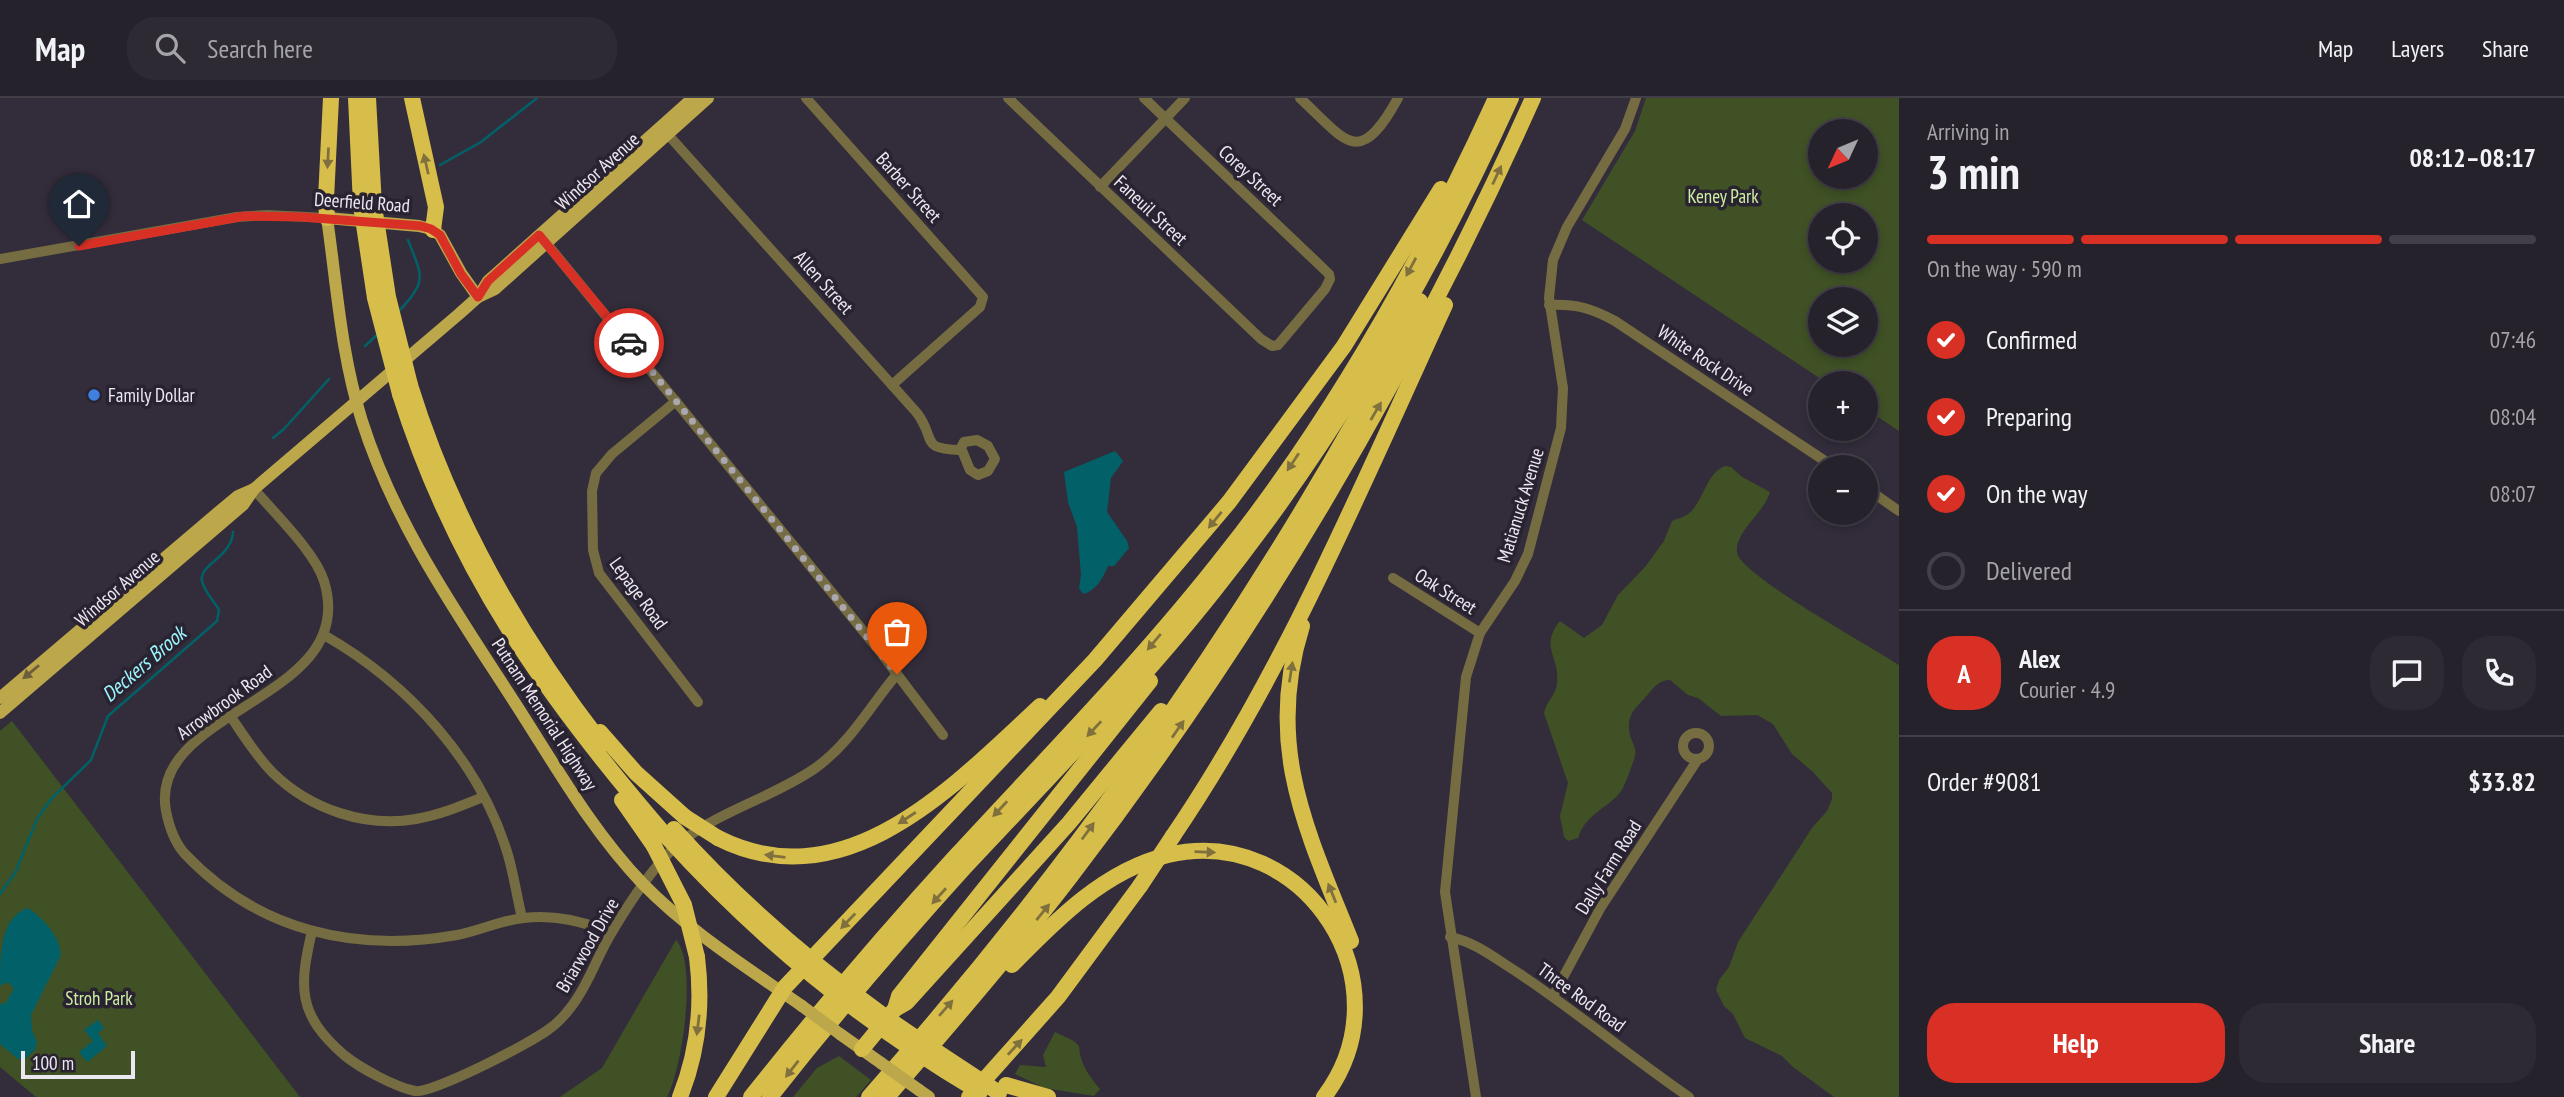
<!DOCTYPE html>
<meta charset="utf-8">
<style>
:root{--surface:#26222c;--page:#2e2a34;--text:#f1f3f6;--muted:#a4a4a9;--line:#423f48;--accent:#d93025}
body{margin:0;font-family:"PT Sans Narrow",sans-serif;background:var(--page);color:var(--text);height:100vh;display:flex;flex-direction:column;font-size:26px;white-space:nowrap}
*{box-sizing:border-box;margin:0}
p{font-size:23px;color:var(--muted)}
.icon{flex:none;width:38px;height:38px;fill:none;stroke:currentColor;stroke-width:2;stroke-linecap:round;stroke-linejoin:round}
.map{position:relative;flex:1;overflow:hidden}
.details{display:flex;flex-direction:column;background:var(--surface);width:665px}
.details>*{flex:none}
.needle{width:46px;rotate:226deg}
.tools{position:absolute;left:1808px;top:21px;display:grid;gap:14px}
.tools a{display:grid;place-items:center;width:70px;height:70px;border-radius:50%;background:var(--surface);box-shadow:0 4px 10px #0003,0 0 0 2px var(--line);font-size:35px}
.scale{position:absolute;left:21px;bottom:18px;width:114px;box-sizing:border-box;padding-left:7px;border:4px solid #ece8f1;border-top:0;font-size:19px;line-height:24px;white-space:nowrap;color:#ece8f1;-webkit-text-stroke:5px #292331;paint-order:stroke}
.pin{position:absolute;display:grid;place-items:center;width:60px;height:60px;color:#fff;margin:-72px -30px;border-radius:50% 50% 50% 0;rotate:-45deg;box-shadow:0 0 7px #0007}
.pin .icon{rotate:45deg}
.courier{position:absolute;display:grid;place-items:center;width:70px;height:70px;margin:-35px;border:5px solid #d93025;border-radius:50%;background:#fff;color:#222;box-shadow:0 2px 9px #0007}
.head em{font-style:normal;font-weight:600}
.head div{display:flex;flex-direction:column-reverse}
.head{display:flex;align-items:center;justify-content:space-between;height:119px;padding:0 28px}
h1{font-size:46px;font-weight:600;line-height:52px}
.bar{display:grid;grid-template-columns:repeat(4,1fr);gap:10px 7px;align-content:center;height:84px;padding:0 28px}
.bar i{height:9px;border-radius:5px;background:var(--line)}
.bar .on{background:var(--accent)}
.bar p{grid-column:span 4}
.line{display:flex;align-items:center;gap:18px;padding:0 28px;border-top:2px solid var(--line)}
.line div{flex:1}
.round{display:grid;place-items:center;flex:none;width:74px;height:74px;border-radius:28px;background:var(--page)}
ol{padding:0 28px;list-style:none}
li{display:flex;align-items:center;gap:21px;height:77px}
li p{margin-inline-start:auto}
li .icon{padding:7px;border-radius:50%;background:var(--accent);color:#fff;stroke-width:4}
li:last-child{color:var(--muted)}
li i{width:38px;height:38px;border:4px solid var(--line);border-radius:50%}
.cta{display:flex;gap:14px;margin-top:auto;padding:14px 28px}
.cta a{flex:1;height:80px;border-radius:28px;background:var(--accent);color:#fff;font-size:28px;font-weight:600;line-height:80px;text-align:center}
.cta a+a{background:var(--page);color:var(--text)}
header{display:flex;align-items:center;gap:42px;box-sizing:border-box;height:98px;padding:0 35px;background:var(--surface);border-bottom:2px solid var(--line)}
header strong{font-size:33px}
nav{display:flex;gap:38px;margin-inline-start:auto;font-size:24px}
.search{width:490px;height:63px;background:var(--page);display:flex;align-items:center;gap:18px;box-sizing:border-box;padding:0 24px;border-radius:28px;color:var(--muted);font-size:26px}
main{display:flex;flex:1;min-height:0}
.map>svg:first-child{display:block}
.green{fill:#3f5125;fill-rule:evenodd}
.water{fill:#026168}
.lines{fill:none;stroke-linecap:round;stroke-linejoin:round}
.stream{stroke:#026168;stroke-width:2.5}
.minor{stroke:#766c42;stroke-width:10}
.major{stroke:#bca74a;stroke-width:12}
.highway{stroke:#d7be4a;stroke-width:16}
.major-bridge{stroke:#bca74a;stroke-width:12}
.highway-bridge{stroke:#d7be4a;stroke-width:16}
.oneway{fill:#80703e}
.oneway2{fill:#6b5e3c}
.done{stroke:#aba7b1;stroke-width:7;stroke-dasharray:0 12.6}
.route{stroke:#d93025;stroke-width:9}
.shop-dot{fill:#3f7fe0;stroke:#292331;stroke-width:2.5}
.labels{text-anchor:middle;stroke-width:7;stroke-linejoin:round;paint-order:stroke}
.street-label{font-size:19px;fill:#ece8f1;stroke:#292331}
.park-label{font-size:19px;fill:#ceefa2;stroke:#292331}
.poi-label{font-size:19px;fill:#ece8f1;stroke:#292331;text-anchor:start}
.water-label{font-size:21px;font-style:italic;fill:#9cf4fc;stroke:#292331}
</style>
<header>
<strong>Map</strong>
<div class="search"><svg class="icon" aria-label="search" viewBox="0 0 24 24"><circle cx="10" cy="10" r="6"/><path d="M15 15l6 6"/></svg>Search here</div>
<nav><a>Map</a><a>Layers</a><a>Share</a></nav>
</header>
<main>
<div class="map">
<svg width="1899" height="999" viewBox="0 0 1899 999">
<rect width="100%" height="100%" fill="#332d3b"/>
<g class="green">
<path d="M1646 0H1899V333L1866 311V285H1827L1582 122 1635 33ZM1820 33H1866V79H1820ZM1820 117H1866V163H1820ZM1820 201H1866V247H1820Z"/>
<path d="M1725 368 1731 369 1742 379 1770 394C1765 414 1735 433 1737 454 1738 476 1874 550 1899 567V999H1834L1793 969 1782 958 1745 940 1733 916 1724 908 1716 892 1719 882 1729 869 1738 844 1812 730 1827 713 1832 701V695L1813 674 1792 656 1773 626 1757 617 1721 618 1698 600 1688 597 1670 582C1660 582 1655 588 1649 595 1638 609 1625 615 1630 637 1632 645 1637 650 1635 658 1633 665 1625 688 1621 693 1609 710 1586 715 1578 740L1568 743 1564 739 1560 718 1568 685 1544 615C1546 604 1556 597 1557 585 1560 558 1539 549 1560 523L1584 540 1602 527 1618 497 1645 469 1664 443 1672 423C1678 420 1683 420 1688 416 1704 404 1705 376 1725 368Z"/>
<path d="M12 623 300 999H36L0 969V633Z"/>
<path d="M676 842C698 865 682 972 667 999H560L602 970Z"/>
<path d="M1055 934 1074 943 1079 948C1080 966 1089 978 1100 991L1094 998 1044 990 1015 976 1020 967 1046 969 1043 957Z"/>
<path d="M839 958 871 982 856 999H793L817 970Z"/>
</g>
<g class="water">
<path d="M1115 353 1123 363 1111 380 1107 414 1127 443 1129 450 1114 468H1108C1103 480 1096 493 1083 496L1079 490 1081 477 1077 429 1068 404 1064 374Z"/>
<path d="M28 810C43 820 60 838 61 857L31 917 32 932 37 944 35 952 24 962 18 961 0 946V906L6 905 14 890 7 884 0 888C0 858 0 819 28 810Z"/>
<path d="M98 922 104 930 98 935 107 948 87 964 79 954 93 943 84 932Z"/>
</g>
<g class="lines">
<g class="stream">
<path d="M440 67 481 44 537 0"/>
<path d="M399 213C428 183 422 178 408 142"/>
<path d="M365 248 378 236"/>
<path d="M273 340 284 331 329 281"/>
<path d="M0 796 15 775 37 721 51 701 91 662 108 618 217 523 219 512C214 503 204 493 202 483 198 467 232 459 233 434"/>
</g>
<g class="minor">
<path d="M806 0 983 199 980 209 892 287"/>
<path d="M1008 0 1261 241 1272 248 1278 247 1325 191 1330 181 1329 176 1144 0"/>
<path d="M1300 0C1347 44 1359 71 1398 0"/>
<path d="M663 31 917 315C937 342 919 351 961 352"/>
<path d="M1100 89 1185 0"/>
<path d="M543 141 878 551 943 637"/>
<path d="M0 161 237 119 267 117 327 120"/>
<path d="M1549 207C1577 206 1591 210 1615 223L1834 369"/>
<path d="M676 303 612 356 596 375 592 393 593 452 599 475 698 604"/>
<path d="M977 342 988 348 995 361 988 373 978 377 970 372 961 350 964 344Z"/>
<path d="M1866 390 1899 413"/>
<path d="M254 391C275 416 315 454 324 483 361 603 147 610 166 713 169 728 174 744 185 756 258 833 355 855 457 837 479 833 501 822 524 820 556 816 582 824 612 834"/>
<path d="M1393 480 1480 535"/>
<path d="M324 537C408 585 480 663 508 757 514 778 517 799 522 820"/>
<path d="M231 619C244 638 257 659 273 675 310 711 365 730 416 721 440 717 461 708 483 699"/>
<circle cx="1696" cy="648" r="13"/>
<path d="M312 833C299 889 297 916 344 957 360 970 395 989 415 993 432 996 533 944 549 931 558 925 565 917 571 909 589 886 597 858 612 834 628 807 652 770 675 749 715 714 770 701 814 671 849 647 870 608 897 576"/>
<path d="M1450 839C1476 844 1497 862 1520 876 1578 915 1631 959 1689 999"/>
<path d="M1553 898 1601 809 1698 661"/>
<path d="M1476 999 1445 794 1466 579 1480 535 1515 483 1528 456 1561 330 1563 290 1549 200 1553 162 1567 129 1625 31 1636 0"/>
</g>
<g class="major">
<path d="M478 199 461 175 440 137 431 131 419 128 327 120C337 189 341 257 362 323 395 427 457 515 515 605 555 667 592 733 643 786 690 834 748 870 802 908"/>
<path d="M478 199 495 191 708 0"/>
<path d="M0 600 215 417 238 398 254 391 459 216 478 199 488 183 693 0"/>
<path d="M0 615 243 407 254 391"/>
<path d="M840 936 881 965"/>
<path d="M919 992 929 999"/>
</g>
<g class="highway">
<path d="M356 0 361 107"/>
<path d="M368 0 374 108"/>
<path d="M412 0 436 109 433 132"/>
<path d="M327 120 326 101 331 0"/>
<path d="M410 287C451 419 518 537 602 646"/>
<path d="M400 296C456 473 546 599 666 738"/>
<path d="M1302 528C1264 648 1307 733 1351 843"/>
<path d="M600 634 636 675 685 719"/>
<path d="M622 702 654 748"/>
<path d="M1173 738C1285 573 1362 387 1445 207"/>
<path d="M718 740C845 804 954 688 1040 608"/>
<path d="M1012 867C1056 822 1105 772 1168 757 1306 725 1409 887 1324 999"/>
<path d="M895 911 907 904 1069 725 1161 613"/>
<path d="M862 951 895 911 899 898 1150 583"/>
<path d="M1006 987 1048 999"/>
<path d="M680 999C698 954 703 907 697 859"/>
<path d="M716 999 785 889 1095 562 1229 404 1344 248 1441 91"/>
<path d="M751 999C816 917 884 837 955 759 1047 659 1143 562 1227 454 1336 316 1423 160 1496 0"/>
<path d="M770 999C832 920 897 844 965 769 1049 679 1136 591 1213 494 1334 343 1431 176 1511 0"/>
<path d="M869 999C1084 756 1270 491 1420 203"/>
<path d="M887 999C950 927 1013 854 1071 778 1255 538 1410 275 1533 0"/>
<path d="M969 999 1058 899 1140 788"/>
</g>
<g class="major-bridge">
<path d="M802 908 840 936"/>
<path d="M881 965 919 992"/>
</g>
<g class="highway-bridge">
<path d="M361 107 375 200 400 296"/>
<path d="M374 108 388 199 410 287"/>
<path d="M685 719 718 740"/>
<path d="M674 731C737 801 808 863 884 918 922 945 961 969 999 995"/>
<path d="M666 738C757 839 863 925 980 994"/>
<path d="M654 748 684 807 697 859"/>
<path d="M1140 788 1173 738"/>
</g>
</g>
<defs><path id="oneway-solid" d="M-6-.8H1V-3.2L6.5 0L1 3.2V.8H-6Z" transform="scale(1.75)"/></defs>
<g class="oneway">
<use href="#oneway-solid" transform="translate(328 60) rotate(93)"/>
<use href="#oneway-solid" transform="translate(426 66) rotate(-103)"/>
<use href="#oneway-solid" transform="translate(1497 77) rotate(-65)"/>
<use href="#oneway-solid" transform="translate(1411 169) rotate(118)"/>
<use href="#oneway-solid" transform="translate(1376 313) rotate(-60)"/>
<use href="#oneway-solid" transform="translate(1293 364) rotate(124)"/>
<use href="#oneway-solid" transform="translate(1215 422) rotate(129)"/>
<use href="#oneway-solid" transform="translate(1154 544) rotate(130)"/>
<use href="#oneway-solid" transform="translate(1291 574) rotate(-81)"/>
<use href="#oneway-solid" transform="translate(1094 631) rotate(133)"/>
<use href="#oneway-solid" transform="translate(1178 631) rotate(-55)"/>
<use href="#oneway-solid" transform="translate(1000 711) rotate(133)"/>
<use href="#oneway-solid" transform="translate(907 720) rotate(147)"/>
<use href="#oneway-solid" transform="translate(1088 733) rotate(-54)"/>
<use href="#oneway-solid" transform="translate(1205 754) rotate(2)"/>
<use href="#oneway-solid" transform="translate(775 758) rotate(-173)"/>
<use href="#oneway-solid" transform="translate(1332 795) rotate(-112)"/>
<use href="#oneway-solid" transform="translate(939 798) rotate(132)"/>
<use href="#oneway-solid" transform="translate(1043 814) rotate(-51)"/>
<use href="#oneway-solid" transform="translate(848 823) rotate(134)"/>
<use href="#oneway-solid" transform="translate(946 910) rotate(-49)"/>
<use href="#oneway-solid" transform="translate(698 927) rotate(97)"/>
<use href="#oneway-solid" transform="translate(1015 949) rotate(-47)"/>
<use href="#oneway-solid" transform="translate(792 971) rotate(128)"/>
</g>
<use class="oneway2" href="#oneway-solid" transform="translate(31 574) rotate(140)"/>
<g class="lines">
<path class="done" d="M629 245 897 576"/>
<path class="route" d="M79 148 245 118 302 119 421 128 431 131 440 137 461 176 478 199 488 183 539 137 629 245"/>
</g>
<circle class="shop-dot" cx="94" cy="297" r="7"/>
<g class="labels">
<g class="street-label">
<text transform="translate(597 73) rotate(-42)" y="7">Windsor Avenue</text>
<text transform="translate(1251 77) rotate(43)" y="7">Corey Street</text>
<text transform="translate(909 89) rotate(48)" y="7">Barber Street</text>
<text transform="translate(362 104) rotate(4)" y="7">Deerfield Road</text>
<text transform="translate(1151 112) rotate(43)" y="7">Faneuil Street</text>
<text transform="translate(824 184) rotate(48)" y="7">Allen Street</text>
<text transform="translate(1706 262) rotate(34)" y="7">White Rock Drive</text>
<text transform="translate(1520 407) rotate(-73)" y="7">Matianuck Avenue</text>
<text transform="translate(117 490) rotate(-41)" y="7">Windsor Avenue</text>
<text transform="translate(1446 493) rotate(32)" y="7">Oak Street</text>
<text transform="translate(639 495) rotate(54)" y="7">Lepage Road</text>
<text transform="translate(224 604) rotate(-36)" y="7">Arrowbrook Road</text>
<text transform="translate(545 616) rotate(57)" y="7">Putnam Memorial Highway</text>
<text transform="translate(1608 769) rotate(-58)" y="7">Dally Farm Road</text>
<text transform="translate(587 847) rotate(-60)" y="7">Briarwood Drive</text>
<text transform="translate(1582 899) rotate(36)" y="7">Three Rod Road</text>
</g>
<g class="park-label">
<text x="1723" y="105">Keney Park</text>
<text x="99" y="907">Stroh Park</text>
</g>
<g class="poi-label">
<text x="108" y="304">Family Dollar</text>
</g>
<g class="water-label">
<text transform="translate(144 566) rotate(-41)" y="7">Deckers Brook</text>
</g>
</g>
</svg>
<div class="tools">
<a><svg class="needle" viewBox="-14 -14 28 28"><path d="M0-13l5 13h-10z" fill="#e53935"/><path d="M0 13l5-13h-10z" fill="#a4a4a9"/></svg></a>
<a><svg class="icon" aria-label="locate" viewBox="0 0 24 24"><circle cx="12" cy="12" r="6"/><path d="M12 2v4M12 18v4M2 12h4M18 12h4"/></svg></a>
<a><svg class="icon" aria-label="layers" viewBox="0 0 24 24"><path d="M12 4l9 5-9 5-9-5zM3 14l9 5 9-5"/></svg></a>
<a>+</a>
<a>−</a>
</div>
<div class="scale">100 m</div>
<div class="pin" style="left:897px;top:576px;background:#ea580c"><svg class="icon" aria-label="bag" viewBox="0 0 24 24"><path d="M5 8h14l-1 12H6zM9 8a3 3 0 0 1 6 0"/></svg></div>
<div class="pin" style="left:79px;top:148px;background:#1f2937"><svg class="icon" aria-label="home" viewBox="0 0 24 24"><path d="M3 11l9-7 9 7M6 9v11h12V9"/></svg></div>
<div class="courier" style="left:629px;top:245px"><svg class="icon" aria-label="car" viewBox="0 0 24 24"><path d="M5 17H2v-5l4-1 3-4h7l3 4 3 1v5h-3M9 17h6M6 11h13"/><circle cx="7" cy="17" r="2"/><circle cx="17" cy="17" r="2"/></svg></div>
</div>
<section class="details">
<div class="head"><div><h1>3 min</h1><p>Arriving in</p></div><em>08:12–08:17</em></div>
<div class="bar"><i class="on"></i><i class="on"></i><i class="on"></i><i></i><p>On the way · 590 m</p></div>
<ol>
<li><svg class="icon" aria-label="check" viewBox="0 0 24 24"><path d="M5 12l5 5 9-10"/></svg>Confirmed<p>07:46</p></li>
<li><svg class="icon" aria-label="check" viewBox="0 0 24 24"><path d="M5 12l5 5 9-10"/></svg>Preparing<p>08:04</p></li>
<li><svg class="icon" aria-label="check" viewBox="0 0 24 24"><path d="M5 12l5 5 9-10"/></svg>On the way<p>08:07</p></li>
<li><i></i>Delivered</li>
</ol>
<div class="line" style="height:126px"><b class="round" style="background:var(--accent);color:#fff">A</b><div><b>Alex</b><p>Courier · 4.9</p></div><a class="round"><svg class="icon" aria-label="chat" viewBox="0 0 24 24"><path d="M4 5h16v11H9l-5 4z"/></svg></a><a class="round"><svg class="icon" aria-label="phone" viewBox="0 0 24 24"><path d="M5 4h4l2 5-3 2q2 4 5 5l2-3 5 2v4C11 20 4 13 5 4z"/></svg></a></div>
<div class="line" style="height:91px"><div>Order #9081</div><b>$33.82</b></div>
<div class="cta"><a>Help</a><a>Share</a></div>
</section>
</main>
